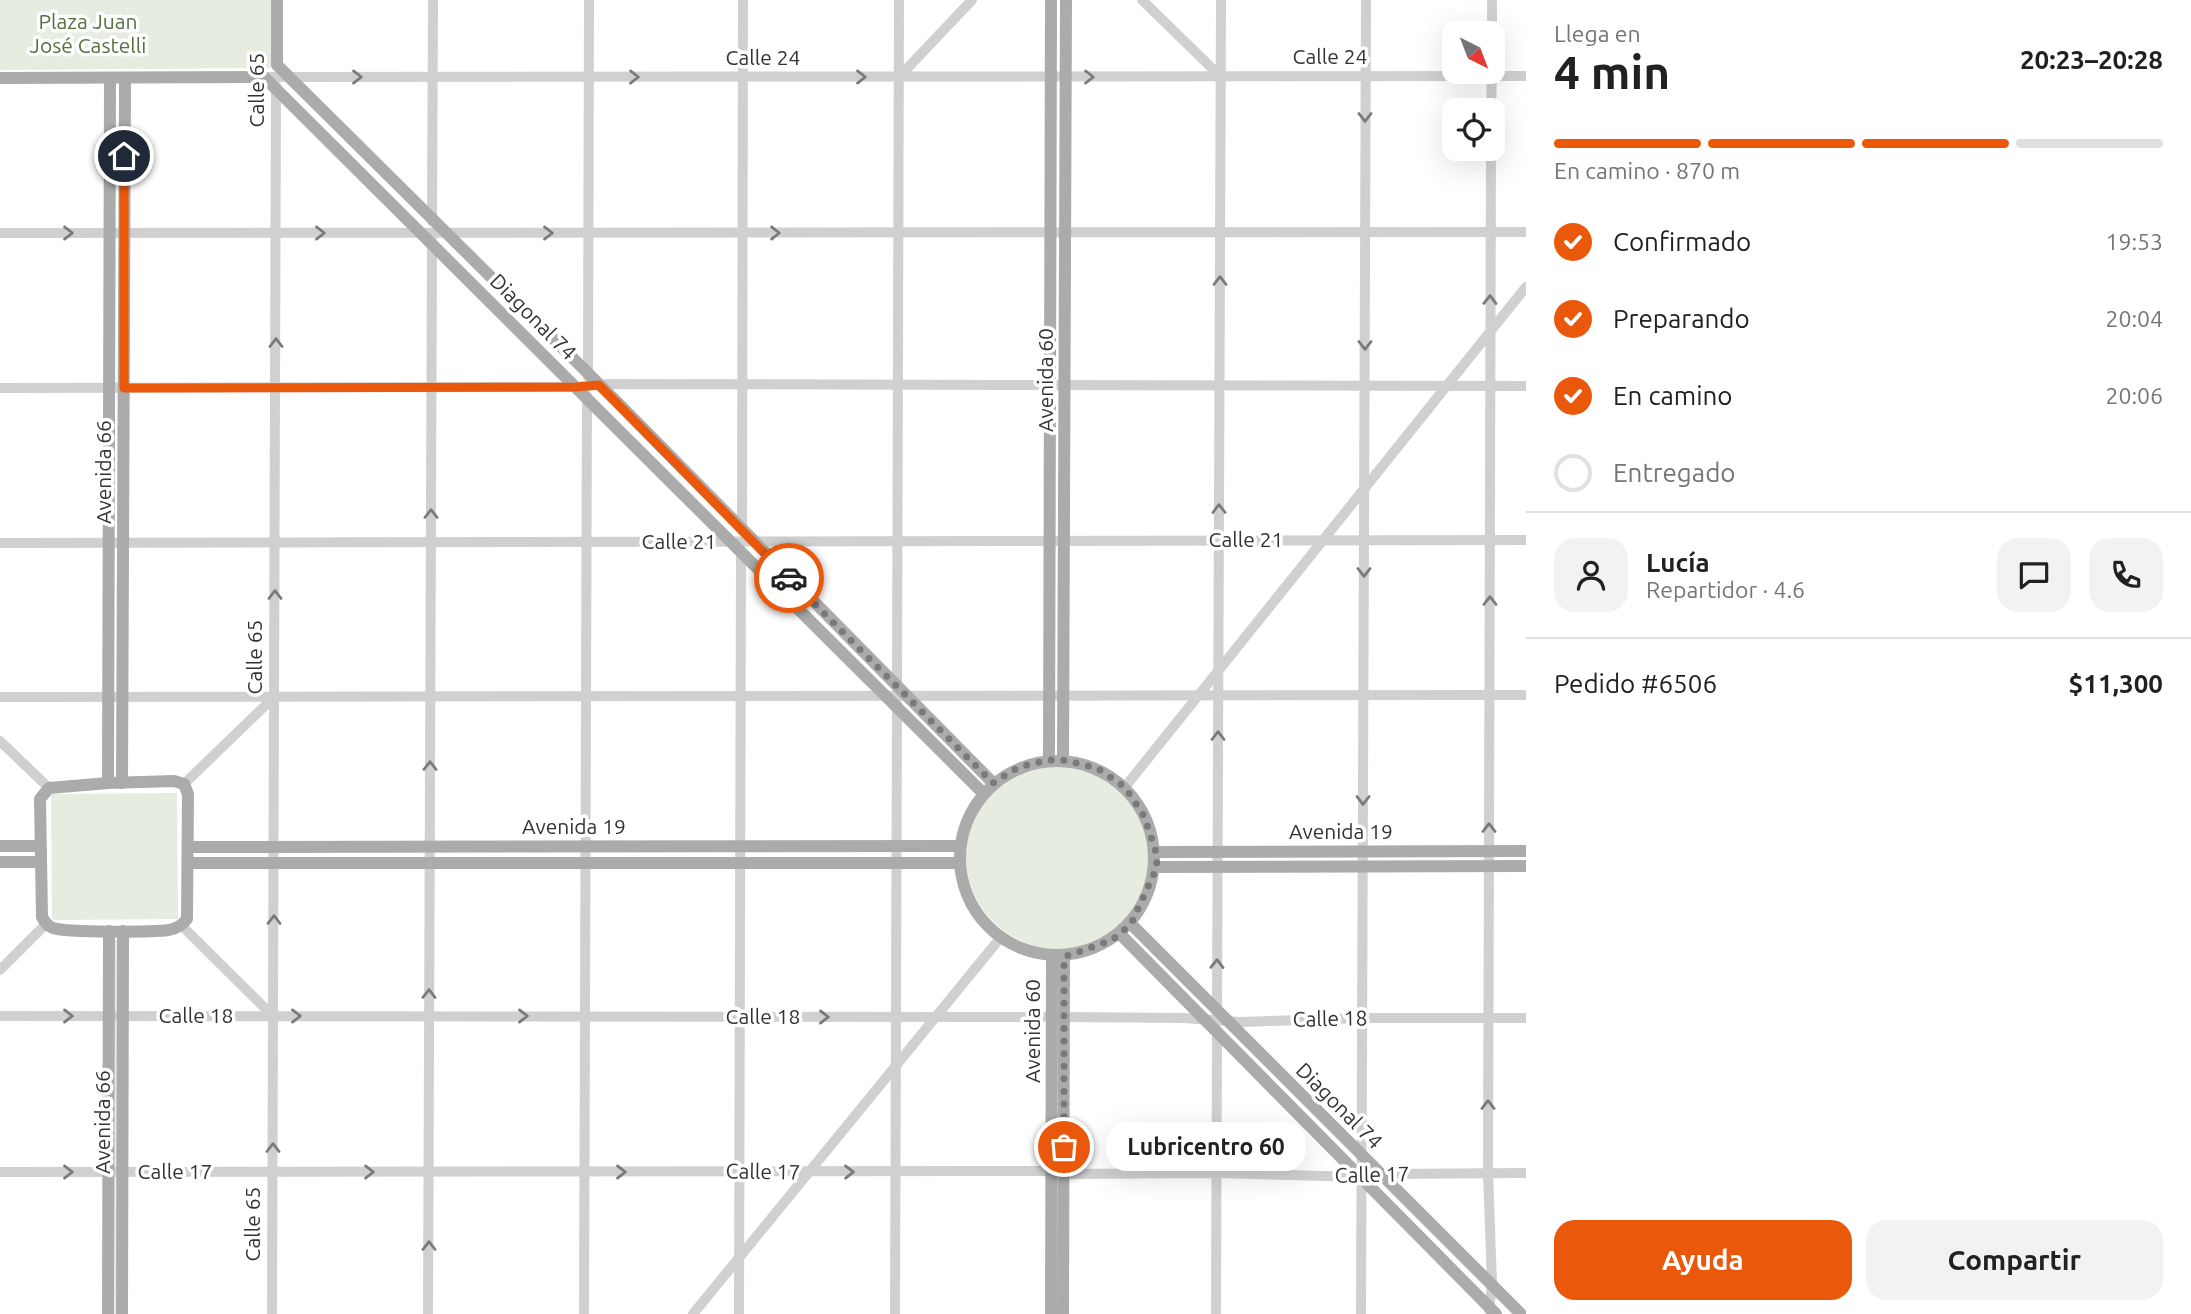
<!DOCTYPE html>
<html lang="es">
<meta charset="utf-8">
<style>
:root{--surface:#fff;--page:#f2f2f2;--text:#202124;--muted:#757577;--line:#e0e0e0;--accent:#ea580c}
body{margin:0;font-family:Ubuntu,sans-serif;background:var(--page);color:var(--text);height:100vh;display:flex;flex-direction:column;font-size:26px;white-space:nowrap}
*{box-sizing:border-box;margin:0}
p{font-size:23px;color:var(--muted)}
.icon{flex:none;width:38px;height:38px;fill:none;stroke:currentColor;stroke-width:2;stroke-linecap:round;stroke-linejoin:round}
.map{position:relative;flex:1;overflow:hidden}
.sheet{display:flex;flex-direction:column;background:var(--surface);width:665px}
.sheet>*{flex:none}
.needle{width:46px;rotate:138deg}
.controls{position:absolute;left:1442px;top:21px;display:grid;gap:14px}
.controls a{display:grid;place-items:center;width:63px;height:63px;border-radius:14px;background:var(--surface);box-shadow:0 7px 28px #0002;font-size:35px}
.pin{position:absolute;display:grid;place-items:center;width:60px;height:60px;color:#fff;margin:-30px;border:4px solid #fff;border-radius:50%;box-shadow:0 2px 7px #0007}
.courier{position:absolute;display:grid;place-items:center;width:70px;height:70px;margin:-35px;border:5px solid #ea580c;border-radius:50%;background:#fff;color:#222;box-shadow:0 2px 9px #0007}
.bubble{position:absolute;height:49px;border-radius:21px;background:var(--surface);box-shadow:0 7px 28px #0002;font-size:23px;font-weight:700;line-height:49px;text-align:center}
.overview em{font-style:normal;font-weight:700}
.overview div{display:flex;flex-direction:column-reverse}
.overview{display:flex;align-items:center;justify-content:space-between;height:119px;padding:0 28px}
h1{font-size:46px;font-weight:700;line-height:52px}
.bar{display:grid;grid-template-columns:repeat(4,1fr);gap:10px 7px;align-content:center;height:84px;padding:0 28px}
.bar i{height:9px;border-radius:5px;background:var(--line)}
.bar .on{background:var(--accent)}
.bar p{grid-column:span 4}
.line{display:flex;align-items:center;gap:18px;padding:0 28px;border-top:2px solid var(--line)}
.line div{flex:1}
.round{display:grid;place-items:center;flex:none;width:74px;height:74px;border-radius:21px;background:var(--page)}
ol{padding:0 28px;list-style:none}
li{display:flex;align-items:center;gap:21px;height:77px}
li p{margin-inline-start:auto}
li .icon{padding:7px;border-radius:50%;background:var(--accent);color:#fff;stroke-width:4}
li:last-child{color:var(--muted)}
li i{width:38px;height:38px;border:4px solid var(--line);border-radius:50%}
.primary-button{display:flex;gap:14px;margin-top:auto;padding:14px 28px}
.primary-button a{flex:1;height:80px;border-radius:21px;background:var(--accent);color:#fff;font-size:28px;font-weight:700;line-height:80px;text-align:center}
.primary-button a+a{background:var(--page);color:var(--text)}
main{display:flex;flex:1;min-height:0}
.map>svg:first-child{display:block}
.green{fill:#e6ecdf}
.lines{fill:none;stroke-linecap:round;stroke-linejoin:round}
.minor{stroke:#d0d0d0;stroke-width:10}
.major{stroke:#ababab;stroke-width:12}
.oneway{stroke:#7a7a7a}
.done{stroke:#7a7a7a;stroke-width:7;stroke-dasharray:0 12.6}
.route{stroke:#ea580c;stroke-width:9}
.labels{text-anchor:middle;stroke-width:7;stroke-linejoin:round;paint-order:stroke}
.park-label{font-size:21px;fill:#56703f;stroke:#fff}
.street-label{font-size:21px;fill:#333;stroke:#fff}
</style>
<main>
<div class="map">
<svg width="1526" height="1314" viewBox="0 0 1526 1314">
<rect width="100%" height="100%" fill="#fff"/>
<g class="green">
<path d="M0 0H271V68L0 70Z"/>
<circle cx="1059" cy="856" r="93"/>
<path d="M177 793 178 919 52 920 51 794Z"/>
<path d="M115 939 120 943 118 1314H111V943Z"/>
</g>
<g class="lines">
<g class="minor">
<path d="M1142 0 1221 77"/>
<path d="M1492 33V0"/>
<path d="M264 77 1526 76"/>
<path d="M899 77 972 0"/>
<path d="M1491 110 1492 72"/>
<path d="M432 221 433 0"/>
<path d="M0 233 1526 232"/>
<path d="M588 377 589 0"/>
<path d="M0 388 576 387 609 384 1526 386"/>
<path d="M742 531 743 0"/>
<path d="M0 543 1526 540"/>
<path d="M897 689 899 0"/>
<path d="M0 697 1526 695"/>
<path d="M0 741 49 788"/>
<path d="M184 784 274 697"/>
<path d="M1125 787 1526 287"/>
<path d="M182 926 273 1016"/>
<path d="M0 970 46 924"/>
<path d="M1217 1013 1221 0"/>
<path d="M0 1016 1064 1017 1184 1018 1240 1022 1362 1018H1526"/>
<path d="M0 1172 1052 1171 1064 1174 1217 1173 1360 1177 1381 1174 1526 1173"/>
<path d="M1489 1310 1492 1284 1488 1173 1491 149"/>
<path d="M272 1314 276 86"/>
<path d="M428 1314 432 240"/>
<path d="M584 1314 587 396"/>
<path d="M693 1314 1001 937"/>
<path d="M739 1314 741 550"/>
<path d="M895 1314 897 704"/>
<path d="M1216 1314 1217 1031"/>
<path d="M1361 1314 1366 0"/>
</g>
<g class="major">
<path d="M277 0V65L616 401 993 783"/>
<path d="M0 78 264 77 983 793"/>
<path d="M1049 760 1051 2"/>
<path d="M1063 760 1066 1"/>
<circle cx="1057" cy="858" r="97"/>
<path d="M174 781 184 784 188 794 187 919C182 925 178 928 169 930 152 932 68 933 53 928 47 926 45 922 42 917L40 799 49 788 108 783Z"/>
<path d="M108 783 110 78"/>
<path d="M122 783 125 78"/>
<path d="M0 846H39"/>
<path d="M189 847 959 846"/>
<path d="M1155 852 1526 851"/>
<path d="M0 862H39"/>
<path d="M189 863H958"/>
<path d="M1157 867 1526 866"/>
<path d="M1131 924 1521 1314"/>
<path d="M1120 934 1496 1314"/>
<path d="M108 1314 109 931"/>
<path d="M122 1314 123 931"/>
<path d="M1051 1314 1052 957"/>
<path d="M1063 1314 1064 957"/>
</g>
</g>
<defs><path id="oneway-chevron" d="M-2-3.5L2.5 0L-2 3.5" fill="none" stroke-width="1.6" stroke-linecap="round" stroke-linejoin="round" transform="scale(1.75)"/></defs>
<g class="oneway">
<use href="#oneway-chevron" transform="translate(357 77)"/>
<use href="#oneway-chevron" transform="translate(634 77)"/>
<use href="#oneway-chevron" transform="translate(861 77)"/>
<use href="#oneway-chevron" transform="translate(1089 77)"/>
<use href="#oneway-chevron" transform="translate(1365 117) rotate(90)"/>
<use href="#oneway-chevron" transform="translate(68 233)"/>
<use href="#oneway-chevron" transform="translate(320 233)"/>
<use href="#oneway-chevron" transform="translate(548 233)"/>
<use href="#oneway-chevron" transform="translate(775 233)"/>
<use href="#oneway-chevron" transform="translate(1220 281) rotate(-90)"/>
<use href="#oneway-chevron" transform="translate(1490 300) rotate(-89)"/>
<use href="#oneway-chevron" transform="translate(276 343) rotate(-90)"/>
<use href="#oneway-chevron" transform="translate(1365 345) rotate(90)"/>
<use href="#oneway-chevron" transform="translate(1219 509) rotate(-90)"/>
<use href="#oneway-chevron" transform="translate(431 514) rotate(-90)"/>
<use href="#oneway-chevron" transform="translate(1364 572) rotate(90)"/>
<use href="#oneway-chevron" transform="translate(275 595) rotate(-90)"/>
<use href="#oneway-chevron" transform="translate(1490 601) rotate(-90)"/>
<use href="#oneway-chevron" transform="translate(1218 736) rotate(-90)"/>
<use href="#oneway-chevron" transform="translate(430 766) rotate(-90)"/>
<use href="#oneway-chevron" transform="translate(1363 800) rotate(90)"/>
<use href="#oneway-chevron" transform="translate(1489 828) rotate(-90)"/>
<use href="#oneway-chevron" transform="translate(274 920) rotate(-90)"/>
<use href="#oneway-chevron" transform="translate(1217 964) rotate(-89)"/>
<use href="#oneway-chevron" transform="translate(429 994) rotate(-90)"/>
<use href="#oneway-chevron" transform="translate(68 1016)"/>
<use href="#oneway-chevron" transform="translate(296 1016)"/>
<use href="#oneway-chevron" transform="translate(523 1016)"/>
<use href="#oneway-chevron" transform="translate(824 1017)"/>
<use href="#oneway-chevron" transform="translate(1488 1105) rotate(-90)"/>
<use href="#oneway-chevron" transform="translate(273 1148) rotate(-90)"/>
<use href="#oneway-chevron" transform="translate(68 1172)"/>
<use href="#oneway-chevron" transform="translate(369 1172)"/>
<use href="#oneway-chevron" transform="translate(621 1172)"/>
<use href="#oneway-chevron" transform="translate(849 1172) rotate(-1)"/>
<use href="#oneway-chevron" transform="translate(429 1246) rotate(-90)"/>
</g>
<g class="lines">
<path class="done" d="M789 578 993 783 1019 767 1049 760H1063L1097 768 1125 787 1144 816 1156 852 1157 867 1131 924 1112 940 1064 957V1147"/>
<path class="route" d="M124 156V388L576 387 599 385 789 578"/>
</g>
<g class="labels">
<g class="park-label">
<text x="88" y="29">Plaza Juan<tspan x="88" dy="24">José Castelli</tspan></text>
</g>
<g class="street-label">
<text x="1330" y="64">Calle 24</text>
<text x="763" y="65">Calle 24</text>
<text transform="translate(257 90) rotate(-90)" y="7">Calle 65</text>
<text transform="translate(533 317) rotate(45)" y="7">Diagonal 74</text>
<text transform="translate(1046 380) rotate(-90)" y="7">Avenida 60</text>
<text transform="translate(104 472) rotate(-90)" y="7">Avenida 66</text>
<text x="1246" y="547">Calle 21</text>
<text x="679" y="549">Calle 21</text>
<text transform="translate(255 657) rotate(-90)" y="7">Calle 65</text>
<text x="574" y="834">Avenida 19</text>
<text x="1341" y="839">Avenida 19</text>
<text x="196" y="1023">Calle 18</text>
<text x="763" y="1024">Calle 18</text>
<text transform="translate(1330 1019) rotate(-1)" y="7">Calle 18</text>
<text transform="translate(1033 1031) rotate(-90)" y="7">Avenida 60</text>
<text transform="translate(1339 1106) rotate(45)" y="7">Diagonal 74</text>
<text transform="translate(103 1122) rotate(-90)" y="7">Avenida 66</text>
<text x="175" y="1179">Calle 17</text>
<text transform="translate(763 1172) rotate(1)" y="7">Calle 17</text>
<text transform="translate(1372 1175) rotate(-1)" y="7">Calle 17</text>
<text transform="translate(253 1224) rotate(-90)" y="7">Calle 65</text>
</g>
</g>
</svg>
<div class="controls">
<a><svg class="needle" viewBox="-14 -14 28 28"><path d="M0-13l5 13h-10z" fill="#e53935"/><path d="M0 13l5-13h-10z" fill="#757577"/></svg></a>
<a><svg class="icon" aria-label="locate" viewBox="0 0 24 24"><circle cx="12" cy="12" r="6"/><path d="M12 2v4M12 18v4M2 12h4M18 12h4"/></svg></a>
</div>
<div class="pin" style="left:1064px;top:1147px;background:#ea580c"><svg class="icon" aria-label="bag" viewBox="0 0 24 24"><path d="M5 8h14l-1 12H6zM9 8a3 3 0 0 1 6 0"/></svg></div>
<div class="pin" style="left:124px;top:156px;background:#1f2937"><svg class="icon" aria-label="home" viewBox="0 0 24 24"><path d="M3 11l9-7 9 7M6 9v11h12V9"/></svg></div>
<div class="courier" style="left:789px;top:578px"><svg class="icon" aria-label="car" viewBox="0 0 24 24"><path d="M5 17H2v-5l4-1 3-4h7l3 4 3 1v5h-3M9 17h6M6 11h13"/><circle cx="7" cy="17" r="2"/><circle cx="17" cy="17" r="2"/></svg></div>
<div class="bubble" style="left:1106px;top:1122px;width:200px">Lubricentro 60</div>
</div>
<section class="sheet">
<div class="overview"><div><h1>4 min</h1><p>Llega en</p></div><em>20:23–20:28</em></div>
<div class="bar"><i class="on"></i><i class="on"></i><i class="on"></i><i></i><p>En camino · 870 m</p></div>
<ol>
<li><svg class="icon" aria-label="check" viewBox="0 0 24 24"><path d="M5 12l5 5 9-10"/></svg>Confirmado<p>19:53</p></li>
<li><svg class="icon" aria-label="check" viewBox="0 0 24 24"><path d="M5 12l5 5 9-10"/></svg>Preparando<p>20:04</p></li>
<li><svg class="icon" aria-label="check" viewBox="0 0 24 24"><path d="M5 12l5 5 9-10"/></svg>En camino<p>20:06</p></li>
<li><i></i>Entregado</li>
</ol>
<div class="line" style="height:126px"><a class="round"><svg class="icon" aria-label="person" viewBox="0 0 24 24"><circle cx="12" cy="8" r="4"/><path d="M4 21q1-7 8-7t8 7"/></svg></a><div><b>Lucía</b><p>Repartidor · 4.6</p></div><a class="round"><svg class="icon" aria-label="chat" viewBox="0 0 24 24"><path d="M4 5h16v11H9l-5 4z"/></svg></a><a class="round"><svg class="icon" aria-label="phone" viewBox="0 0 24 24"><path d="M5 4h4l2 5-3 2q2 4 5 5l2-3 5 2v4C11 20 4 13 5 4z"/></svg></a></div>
<div class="line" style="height:91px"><div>Pedido #6506</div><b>$11,300</b></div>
<div class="primary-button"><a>Ayuda</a><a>Compartir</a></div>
</section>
</main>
